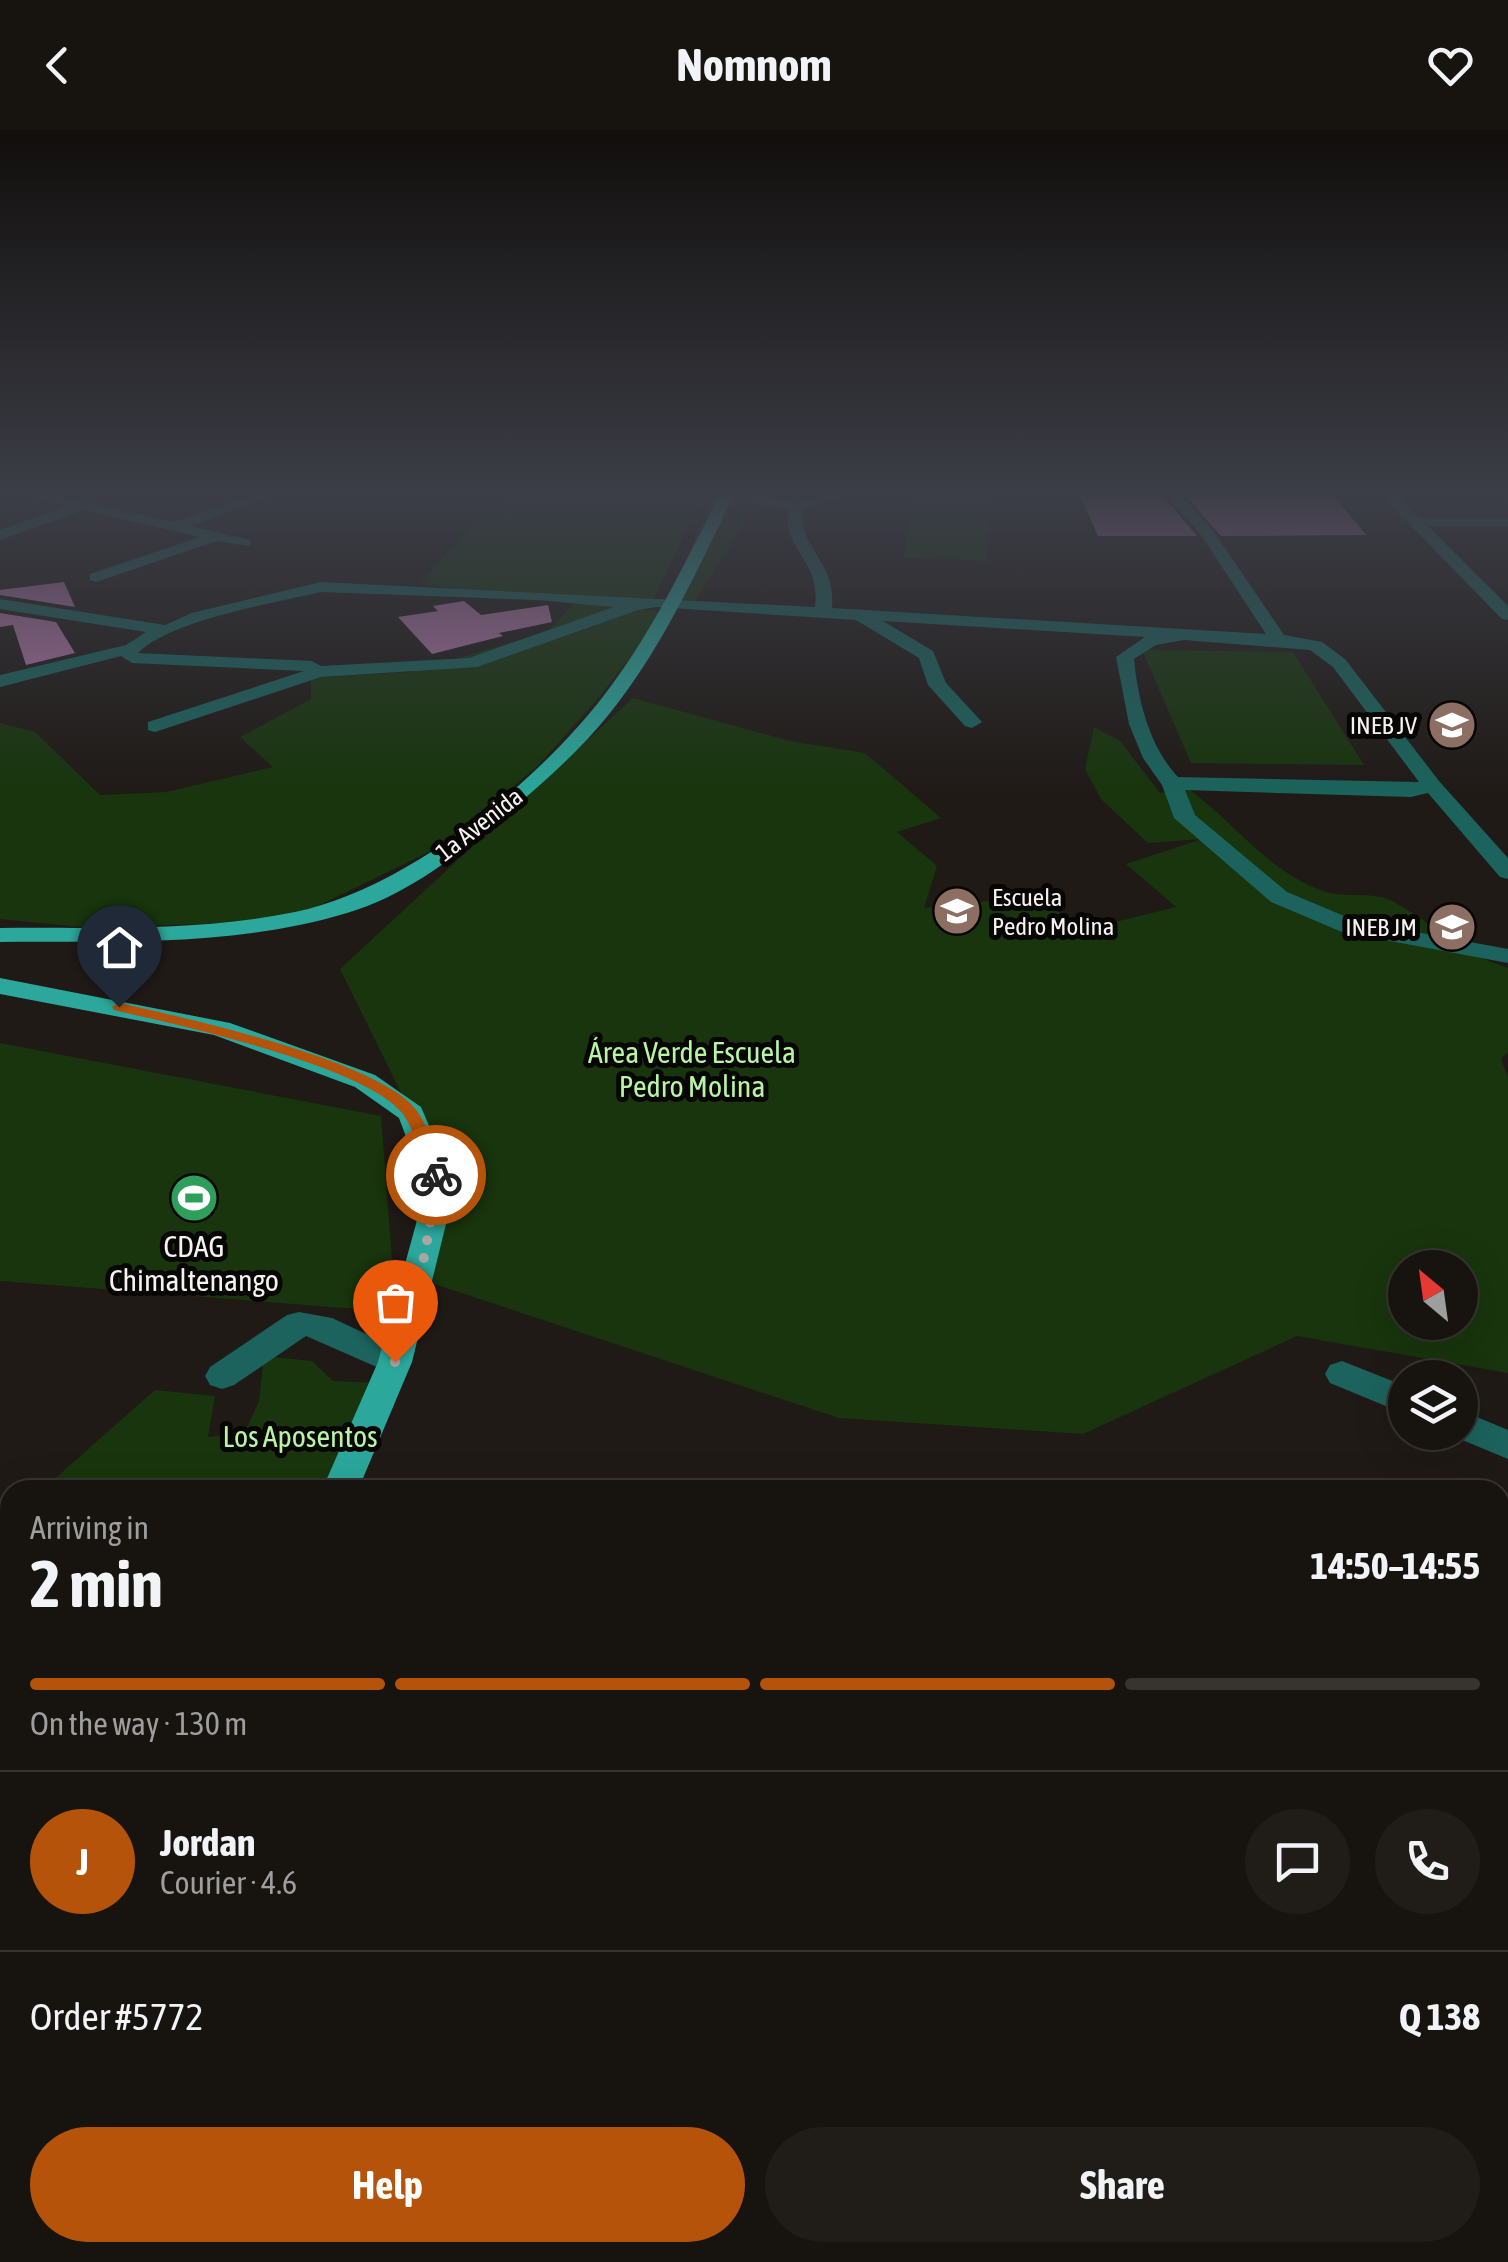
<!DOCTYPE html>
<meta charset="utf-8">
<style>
:root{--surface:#171410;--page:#201d19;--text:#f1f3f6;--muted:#9e9e9f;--line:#363330;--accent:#b45309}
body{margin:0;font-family:"Asap Condensed",sans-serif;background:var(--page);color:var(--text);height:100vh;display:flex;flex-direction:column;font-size:38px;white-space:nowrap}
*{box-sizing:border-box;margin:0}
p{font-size:32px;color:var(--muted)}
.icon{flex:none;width:55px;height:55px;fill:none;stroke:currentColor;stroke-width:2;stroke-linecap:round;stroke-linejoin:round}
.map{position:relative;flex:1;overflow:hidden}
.drawer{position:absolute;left:0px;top:1350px;width:1510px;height:782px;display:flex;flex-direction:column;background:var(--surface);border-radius:30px 30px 0 0;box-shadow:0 10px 40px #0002,0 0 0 2px var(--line)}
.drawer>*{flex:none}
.needle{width:65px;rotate:331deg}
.buttons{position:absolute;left:1388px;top:1120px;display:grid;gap:20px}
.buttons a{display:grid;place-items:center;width:90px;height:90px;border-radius:50%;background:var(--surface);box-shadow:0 10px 40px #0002,0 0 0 2px var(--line);font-size:50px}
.pin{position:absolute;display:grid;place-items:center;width:85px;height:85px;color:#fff;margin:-102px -42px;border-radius:50% 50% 50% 0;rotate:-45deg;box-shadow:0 0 10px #0007}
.pin .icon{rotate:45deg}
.courier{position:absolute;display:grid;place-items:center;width:100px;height:100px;margin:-50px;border:8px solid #b45309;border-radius:50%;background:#fff;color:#222;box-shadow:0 2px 12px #0007}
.summary em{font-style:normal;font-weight:700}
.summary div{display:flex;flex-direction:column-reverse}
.summary{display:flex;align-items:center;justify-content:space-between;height:170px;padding:0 30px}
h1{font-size:65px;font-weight:700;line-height:75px}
.bar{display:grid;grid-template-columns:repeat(4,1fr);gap:15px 10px;align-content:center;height:120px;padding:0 30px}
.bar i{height:12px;border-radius:8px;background:var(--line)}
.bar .active{background:var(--accent)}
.bar p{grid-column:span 4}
.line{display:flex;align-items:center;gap:25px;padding:0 30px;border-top:2px solid var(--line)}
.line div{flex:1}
.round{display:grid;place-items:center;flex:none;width:105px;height:105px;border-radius:52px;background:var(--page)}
.primary-button{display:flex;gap:20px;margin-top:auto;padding:20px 30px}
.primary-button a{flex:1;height:115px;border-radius:60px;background:var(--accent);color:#fff;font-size:40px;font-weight:700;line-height:115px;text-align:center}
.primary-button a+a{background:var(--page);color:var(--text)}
header{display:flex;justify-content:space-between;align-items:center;height:130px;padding:0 30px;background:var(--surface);font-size:45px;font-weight:700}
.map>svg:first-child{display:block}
.green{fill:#18350d;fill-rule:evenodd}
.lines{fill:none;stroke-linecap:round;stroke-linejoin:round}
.river{fill:#000230;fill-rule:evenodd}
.building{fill:#ac73a1}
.minor{fill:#1b635c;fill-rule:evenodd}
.major{fill:#2ba79b;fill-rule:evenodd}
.route{fill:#b45309}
.done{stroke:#aaa6a3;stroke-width:10;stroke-dasharray:0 18}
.labels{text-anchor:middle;stroke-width:10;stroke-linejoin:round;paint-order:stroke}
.far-poi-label{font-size:25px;fill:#f5f2ef;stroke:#080605;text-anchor:end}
.far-street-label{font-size:25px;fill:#f5f2ef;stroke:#080605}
.park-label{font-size:30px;fill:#b7f5a3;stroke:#080605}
.poi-label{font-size:30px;fill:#f5f2ef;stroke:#080605}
</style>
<header><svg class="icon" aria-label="back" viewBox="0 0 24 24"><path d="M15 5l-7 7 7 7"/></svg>Nomnom<svg class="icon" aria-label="heart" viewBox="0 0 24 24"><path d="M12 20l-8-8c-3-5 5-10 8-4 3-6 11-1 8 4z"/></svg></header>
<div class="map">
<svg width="1508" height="2132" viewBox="0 0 1508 2132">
<rect width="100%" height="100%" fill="#1f1a16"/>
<g class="green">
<path d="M521 365H704L652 472 470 461 421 453C449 419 480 384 521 365Z"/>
<path d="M712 365H754L748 387 692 476 671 472Z"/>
<path d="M913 365H989L987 431 904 427Z"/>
<path d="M577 470 665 482 601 565 536 638 435 719 287 791 91 798 0 789V593L35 602 100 665 166 662 273 637 240 607 311 569V548L412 542 548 501Z"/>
<path d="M1142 520 1293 522 1364 635 1191 633Z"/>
<path d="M633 568 790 611 865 623 941 688 897 702 937 736 924 778 1019 768 1099 796 1176 777 1126 734 1202 709 1148 713 1101 669 1085 639 1094 597 1120 611 1160 663 1190 660C1235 693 1270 744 1326 762 1347 768 1375 761 1394 772 1434 794 1464 825 1508 838V922L1501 929 1508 947V1243L1297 1206 1083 1304 839 1288 419 1149 411 983 340 839ZM1405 1138H1460V1192H1405Z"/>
<path d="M0 913 381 986 396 1182 0 1151Z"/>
<path d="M264 1226 312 1231 333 1251 381 1253 334 1360H42L155 1260 215 1266 208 1307 245 1302 259 1271Z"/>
<path d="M0 1798 10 1800V2122H624L649 2132H0Z"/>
</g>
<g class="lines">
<g class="river">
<path d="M0 1728 10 1731V1803L0 1800Z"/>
<path d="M677 2122H779L783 2132H681Z"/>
</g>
</g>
<g class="building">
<path d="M1080 365H1162L1197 406H1098Z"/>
<path d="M1185 365H1333L1366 405 1221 406Z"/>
<path d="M64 452 75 477 0 465V460Z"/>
<path d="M464 471 481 485 548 475 552 492 499 503 503 506 432 524 398 487 438 481 433 476Z"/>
<path d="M0 483 56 492 75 523 26 535 13 495 0 497Z"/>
</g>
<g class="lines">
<g class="minor">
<path d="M29 365H53L174 392 253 365H272L191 396 250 410V416L217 411 96 452 90 450V444L200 407 84 380 0 410V400L67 376Z"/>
<path d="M762 365 796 373 825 365H845L803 380C799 421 836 429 832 478L1266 504 1201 405 1166 365H1180L1212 399 1284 505 1322 512 1345 529 1439 651 1508 728V749L1500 747 1428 663 1411 667 1185 660 1195 685 1287 762 1356 791 1508 819V833L1342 802 1271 772 1174 688 1162 655 1143 628 1129 594 1116 527 1145 507 883 491 933 521 946 553 982 592 972 598 965 596 928 555 919 528 856 490 656 477 638 480 477 537 321 547 155 602 148 600V592L304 541 132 533 121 526 0 557V545L126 515 146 502 0 479V469L165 495 192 483 321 452 815 477C821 429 783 422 788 380L719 366ZM321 462 537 470 614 477 469 528 321 536 312 531 138 523C171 490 274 473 321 462ZM1184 510 1310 520 1333 537 1419 652 1178 647C1149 616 1138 570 1134 529L1156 515Z"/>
<path d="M1381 365H1396L1419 388H1508V396H1428L1508 476V490L1502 489Z"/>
<path d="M299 1182 332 1188 407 1223 412 1232 407 1241 395 1245 306 1206 234 1255 222 1259 210 1255 205 1246 210 1237 287 1185Z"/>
<path d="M1342 1231 1405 1256V1284L1330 1253 1325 1244 1330 1235Z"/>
<path d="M1460 1280 1508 1300V1329L1448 1304 1460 1302Z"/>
<path d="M1500 1461 1508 1463V1497L1500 1495Z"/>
<path d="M1500 1577 1508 1580V1620L1500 1617Z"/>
<path d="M10 1844V1892L0 1893V1845Z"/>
<path d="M0 1988 10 1992V2053L0 2049Z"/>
<path d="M1273 2122H1327L1326 2132H1272Z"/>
</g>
<g class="major">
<path d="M720 365H734C697 440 663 517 610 583 576 626 532 662 490 698 447 733 401 767 347 783 234 817 116 811 0 812V798C98 797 198 802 295 782 408 759 544 648 611 556 655 497 686 430 720 365Z"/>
<path d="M0 848 230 893 375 945 421 977 453 1052 446 1094 412 1232 358 1360H322L378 1232 416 1094 423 1052 399 988 355 957 214 905 0 864Z"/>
<path d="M10 2061V2122H26L22 2132H0V2066Z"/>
</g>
</g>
<linearGradient id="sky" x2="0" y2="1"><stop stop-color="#110e0c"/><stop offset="0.55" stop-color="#3c3e47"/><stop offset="1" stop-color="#3c3e47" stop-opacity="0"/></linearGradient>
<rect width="1508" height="663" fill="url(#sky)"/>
<path class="route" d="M119 873C182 887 382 931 417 981 430 999 436 1025 444 1045L430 1049C420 1029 416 1002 403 984 365 935 177 895 114 880L112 877Z"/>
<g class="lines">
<path class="done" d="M395 1232 420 1148 438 1052 436 1045"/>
</g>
<defs>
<g id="school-disc" transform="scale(2.5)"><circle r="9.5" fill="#8d6e63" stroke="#080605"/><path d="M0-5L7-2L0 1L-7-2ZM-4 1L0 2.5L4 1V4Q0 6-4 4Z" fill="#fff"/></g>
<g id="stadium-disc" transform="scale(2.5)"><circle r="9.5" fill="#2e9e5b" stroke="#080605"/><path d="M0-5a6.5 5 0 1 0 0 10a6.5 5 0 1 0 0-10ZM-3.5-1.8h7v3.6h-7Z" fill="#fff"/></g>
</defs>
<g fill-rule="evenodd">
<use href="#school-disc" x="1452" y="595"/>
<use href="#school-disc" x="957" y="781"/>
<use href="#school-disc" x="1452" y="797"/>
<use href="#stadium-disc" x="194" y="1068"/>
</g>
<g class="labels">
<g class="far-poi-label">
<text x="1417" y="604">INEB JV</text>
<text x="992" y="776" text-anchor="start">Escuela<tspan x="992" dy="29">Pedro Molina</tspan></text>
<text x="1417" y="806">INEB JM</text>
</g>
<g class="far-street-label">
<text transform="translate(479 694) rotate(-38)" y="9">1a Avenida</text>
</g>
<g class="park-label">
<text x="692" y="933">Área Verde Escuela<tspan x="692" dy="34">Pedro Molina</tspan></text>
<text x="300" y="1317">Los Aposentos</text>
</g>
<g class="poi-label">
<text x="194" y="1127">CDAG<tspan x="194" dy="34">Chimaltenango</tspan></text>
</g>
</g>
</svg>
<div class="buttons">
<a><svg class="needle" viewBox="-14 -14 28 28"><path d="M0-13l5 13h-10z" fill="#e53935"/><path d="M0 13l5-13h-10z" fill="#9e9e9f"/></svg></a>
<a><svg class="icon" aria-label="layers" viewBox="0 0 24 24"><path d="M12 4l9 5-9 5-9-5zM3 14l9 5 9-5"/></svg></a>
</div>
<div class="pin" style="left:395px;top:1232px;background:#ea580c"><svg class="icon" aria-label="bag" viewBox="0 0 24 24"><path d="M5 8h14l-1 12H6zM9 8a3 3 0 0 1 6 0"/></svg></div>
<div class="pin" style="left:119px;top:877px;background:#1f2937"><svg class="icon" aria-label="home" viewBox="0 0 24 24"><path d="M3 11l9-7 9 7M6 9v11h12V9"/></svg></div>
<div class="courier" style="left:436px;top:1045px"><svg class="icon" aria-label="bike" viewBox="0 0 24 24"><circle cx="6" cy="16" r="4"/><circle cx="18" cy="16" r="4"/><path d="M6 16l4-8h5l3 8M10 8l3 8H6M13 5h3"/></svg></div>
<section class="drawer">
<div class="summary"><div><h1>2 min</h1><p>Arriving in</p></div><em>14:50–14:55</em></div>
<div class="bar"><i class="active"></i><i class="active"></i><i class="active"></i><i></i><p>On the way · 130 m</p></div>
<div class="line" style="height:180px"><b class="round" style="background:var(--accent);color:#fff">J</b><div><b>Jordan</b><p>Courier · 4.6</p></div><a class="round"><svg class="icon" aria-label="chat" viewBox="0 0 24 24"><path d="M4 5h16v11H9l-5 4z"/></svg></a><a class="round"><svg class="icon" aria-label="phone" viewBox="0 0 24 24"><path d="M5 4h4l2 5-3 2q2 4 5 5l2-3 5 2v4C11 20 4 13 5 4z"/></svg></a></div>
<div class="line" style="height:130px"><div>Order #5772</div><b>Q 138</b></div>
<div class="primary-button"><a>Help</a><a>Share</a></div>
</section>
</div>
